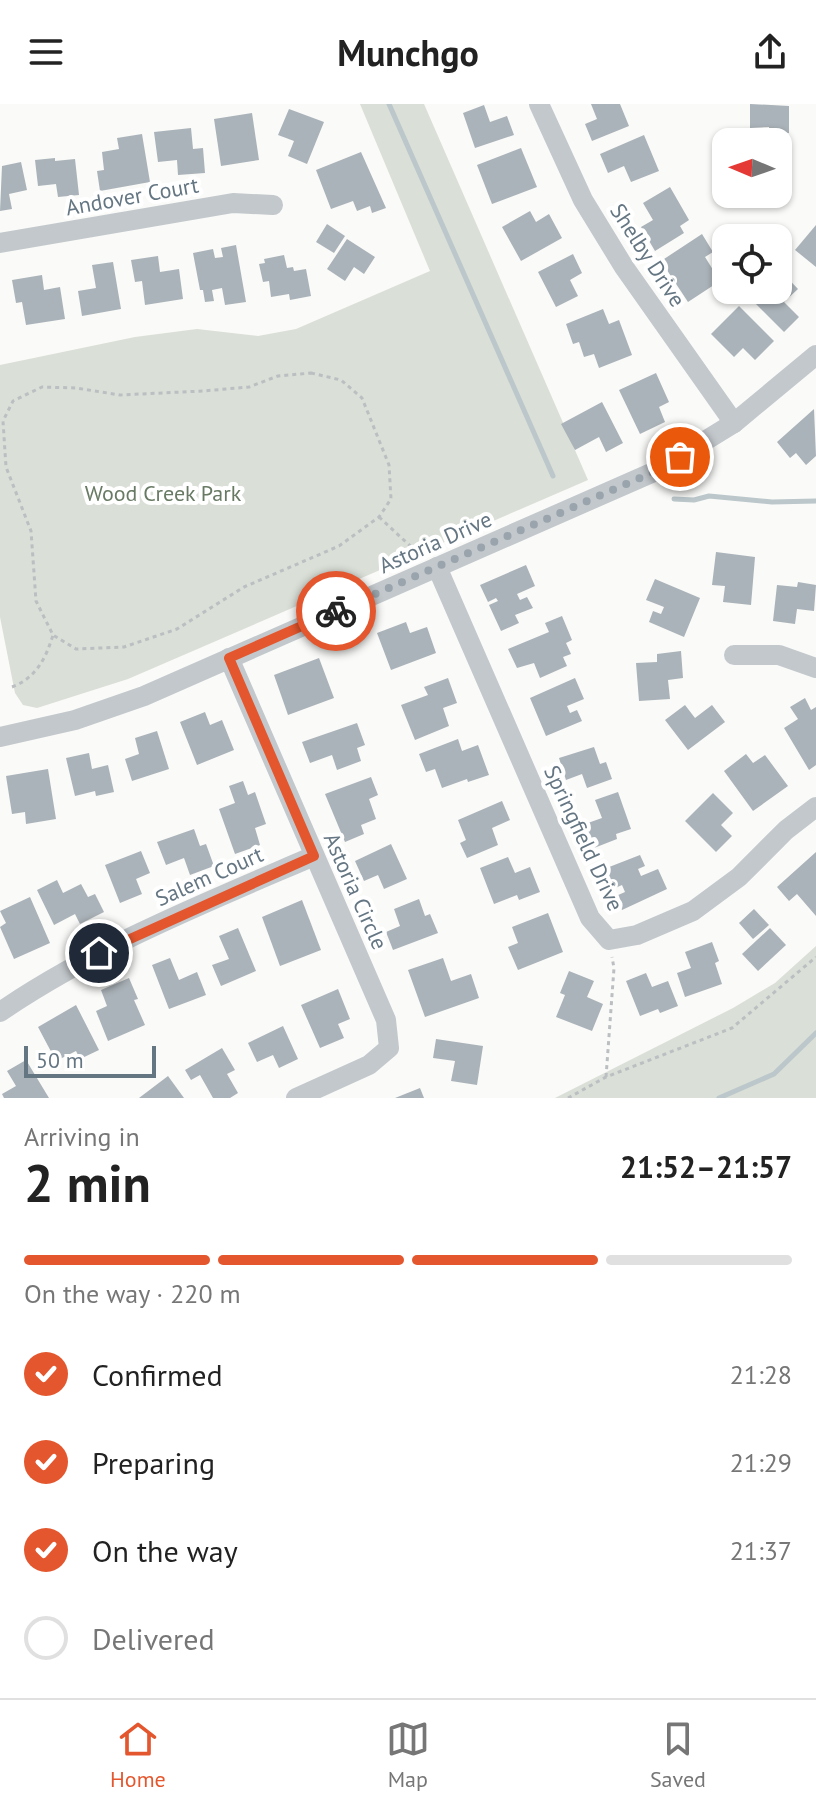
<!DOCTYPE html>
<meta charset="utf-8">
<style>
:root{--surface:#fff;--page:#f2f2f2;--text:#222;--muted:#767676;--line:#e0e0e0;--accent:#e4572e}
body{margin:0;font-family:"PT Sans",sans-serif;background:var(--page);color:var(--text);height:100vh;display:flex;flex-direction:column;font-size:30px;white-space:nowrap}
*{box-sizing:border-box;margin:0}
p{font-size:26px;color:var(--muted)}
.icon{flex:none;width:44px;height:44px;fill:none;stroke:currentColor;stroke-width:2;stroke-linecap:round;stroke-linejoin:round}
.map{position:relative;height:994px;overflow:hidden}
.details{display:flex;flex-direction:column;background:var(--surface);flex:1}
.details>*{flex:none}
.needle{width:52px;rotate:272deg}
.controls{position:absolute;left:712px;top:24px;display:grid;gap:16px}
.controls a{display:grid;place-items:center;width:80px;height:80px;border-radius:16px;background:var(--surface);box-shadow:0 2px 6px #0004;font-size:40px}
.scale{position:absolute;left:24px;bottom:20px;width:132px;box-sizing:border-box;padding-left:8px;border:4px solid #657683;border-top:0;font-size:22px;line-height:28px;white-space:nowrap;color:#657683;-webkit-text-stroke:6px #fff;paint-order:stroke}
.pin{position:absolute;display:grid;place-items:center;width:68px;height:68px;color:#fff;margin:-34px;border:4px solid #fff;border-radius:50%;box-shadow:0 2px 8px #0007}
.courier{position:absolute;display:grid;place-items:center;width:80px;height:80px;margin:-40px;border:6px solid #e4572e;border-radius:50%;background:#fff;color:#222;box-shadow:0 2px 10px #0007}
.headline em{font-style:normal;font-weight:700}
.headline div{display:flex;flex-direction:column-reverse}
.headline{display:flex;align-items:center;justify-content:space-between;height:136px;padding:0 24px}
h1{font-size:52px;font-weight:700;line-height:60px}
.bar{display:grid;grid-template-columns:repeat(4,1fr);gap:12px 8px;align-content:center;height:96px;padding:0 24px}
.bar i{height:10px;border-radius:6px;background:var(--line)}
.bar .active{background:var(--accent)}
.bar p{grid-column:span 4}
ol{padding:0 24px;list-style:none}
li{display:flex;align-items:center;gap:24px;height:88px}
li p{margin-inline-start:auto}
li .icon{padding:8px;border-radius:50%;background:var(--accent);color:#fff;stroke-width:4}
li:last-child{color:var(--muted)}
li i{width:44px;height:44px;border:4px solid var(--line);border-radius:50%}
header{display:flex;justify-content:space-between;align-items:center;height:104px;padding:0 24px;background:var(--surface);font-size:36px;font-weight:700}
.dock{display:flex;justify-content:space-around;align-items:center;height:112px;border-top:2px solid var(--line);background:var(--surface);font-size:22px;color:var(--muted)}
.dock a{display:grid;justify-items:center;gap:4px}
.dock .active{color:var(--accent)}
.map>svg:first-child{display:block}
.green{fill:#dadfd7}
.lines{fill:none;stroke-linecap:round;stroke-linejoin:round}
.stream{stroke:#bbc7cb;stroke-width:5}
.building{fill:#aab3b9}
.path{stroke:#bbbfc2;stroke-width:3;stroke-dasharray:4 4;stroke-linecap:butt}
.minor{stroke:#c3c8cc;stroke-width:20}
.done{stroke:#99a4ac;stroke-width:8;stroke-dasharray:0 14.4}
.route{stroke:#e4572e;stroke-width:10}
.labels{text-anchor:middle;stroke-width:8;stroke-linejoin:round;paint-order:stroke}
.street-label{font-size:22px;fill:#657683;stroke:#fff}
.park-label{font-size:22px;fill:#687a64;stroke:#fff}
</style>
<header><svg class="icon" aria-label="menu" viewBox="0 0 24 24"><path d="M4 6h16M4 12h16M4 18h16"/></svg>Munchgo<svg class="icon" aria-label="share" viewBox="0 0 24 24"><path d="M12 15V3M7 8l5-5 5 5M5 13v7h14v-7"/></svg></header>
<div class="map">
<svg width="816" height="994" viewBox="0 0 816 994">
<rect width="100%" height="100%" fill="#fafaf8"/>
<g class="green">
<path d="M360 0H424L588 376 128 575 37 604 23 601 15 589 0 513V261L135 233 197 225 258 232 296 225 430 167Z"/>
<path d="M816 842V994H555L733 904 775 879Z"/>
</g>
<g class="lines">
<g class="stream">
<path d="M389 0 553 372"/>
<path d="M674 395 694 396 709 392 772 398 816 397"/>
<path d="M719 994 774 970 816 929"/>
</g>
</g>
<g class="building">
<path d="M591 0H620L629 22 592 37 585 20 597 15Z"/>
<path d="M750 0 789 2V29H769V23L750 24Z"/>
<path d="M484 1 490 18 507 12 514 31 475 44 463 9Z"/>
<path d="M289 5 324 18 307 60 288 52 294 37 278 31Z"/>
<path d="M252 9 259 56 221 62 214 15Z"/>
<path d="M191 24 193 45 203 44 205 69 178 71 177 56 158 58 154 28Z"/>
<path d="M142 30 150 78 100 87 97 67 104 66 102 48 119 45 117 34Z"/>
<path d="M644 31 659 67 631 78 624 62 608 69 600 50Z"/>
<path d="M521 44 537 83 492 100 477 61Z"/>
<path d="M361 48 386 104 372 109 370 102 357 107 353 97 331 105 316 66Z"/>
<path d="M55 54V57L75 55 79 91 58 93 56 80 38 82 35 56Z"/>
<path d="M21 58 27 86 9 90 12 105 0 107 2 62Z"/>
<path d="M670 83 689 116 680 122 684 129 655 147 641 123 653 116 643 99Z"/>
<path d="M530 107 536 118 549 110 562 134 521 157 502 123Z"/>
<path d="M327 120 345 132 334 149 316 138Z"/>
<path d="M816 121V163L795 146Z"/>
<path d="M702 130 713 148 705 153 720 177 688 198 661 157Z"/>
<path d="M347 135 375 153 364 170 354 163 345 177 327 165Z"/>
<path d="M236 141 246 198 225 201 222 184 212 186 214 197 205 198 203 186H200L193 149 213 145 215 154 223 153 221 144Z"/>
<path d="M573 150 582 169 570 176 578 192 556 203 538 168Z"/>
<path d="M284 151 287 164 293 163 294 167 306 165 311 192 290 196 289 190 271 193 269 177 263 178 259 160 265 159 264 155Z"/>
<path d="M158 152 160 168 179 165 183 195 145 201 142 177 135 178 131 156Z"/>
<path d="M113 158 121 205 82 212 78 187 96 184 92 161Z"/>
<path d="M778 164 798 185 784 198 799 213 784 228 750 194 759 186H778Z"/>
<path d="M42 171 44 186 60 183 65 215 26 221 22 198 16 199 12 176Z"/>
<path d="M739 202 774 237 755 256 743 244 734 253 711 230Z"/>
<path d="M603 205 609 220 619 216 632 251 599 264 594 250 584 253 579 238 573 240 566 220Z"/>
<path d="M656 269 669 298 659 303 665 318 640 330 619 286Z"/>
<path d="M602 298 623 339 606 348 599 333 575 346 561 320Z"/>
<path d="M814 305 816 352 806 361 796 349 790 354 777 338Z"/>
<path d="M716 448 755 453 751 501 723 498 725 482 712 481Z"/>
<path d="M526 461 535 482 517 490 520 496 527 493 533 504 515 511 519 519 501 527 489 501 498 497 496 494 488 498 480 481Z"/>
<path d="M655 475 700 494 684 533 649 518 653 507 661 510 664 503 646 496Z"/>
<path d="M798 478 816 481 814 507 797 505 795 520 773 517 777 481 797 483Z"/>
<path d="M562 512 572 536 566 539 571 550 563 553 567 562 540 574 534 559 517 564 508 545 549 528 545 519Z"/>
<path d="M406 518 410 529 427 523 436 549 391 566 377 529Z"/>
<path d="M681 547 683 574 668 576 670 595 639 597 636 559 657 558V550Z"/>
<path d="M319 554 334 594 288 611 274 571Z"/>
<path d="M448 574 457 599 443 604 449 622 415 636 401 601 428 591 424 583Z"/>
<path d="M575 574 584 595 567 602 570 609 577 606 582 617 546 632 530 594Z"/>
<path d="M805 594 811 606 816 603V661L809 666 784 624 798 615 790 603Z"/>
<path d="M685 601 695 614 712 601 725 618 688 646 665 616Z"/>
<path d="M205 608 210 621 222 616 234 646 197 661 180 618Z"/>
<path d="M357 619 365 641 357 644 361 657 337 666 332 651 310 659 302 638Z"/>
<path d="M157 627 169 665 132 677 125 655 139 650 135 634Z"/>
<path d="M458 635 462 647 478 641 489 671 468 678 467 675 442 684 435 665 426 668 419 650Z"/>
<path d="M594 643 600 660 606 658 612 675 587 684 582 670 566 676 559 654Z"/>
<path d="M89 649 92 665 108 661 114 688 96 692 95 687 75 692 66 654Z"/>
<path d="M746 650 753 659 765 651 788 682 753 707 724 667Z"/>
<path d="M48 665 56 715 26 720 25 708 12 710 6 672Z"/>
<path d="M371 673 378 691 369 695 376 715 361 721 364 730 345 738 325 690Z"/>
<path d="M243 677 248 691 255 688 266 720 255 724 260 741 235 750 219 705 235 699 229 682Z"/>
<path d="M618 688 631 725 616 730 617 735 594 744 585 720 602 714 595 696Z"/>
<path d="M713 689 733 709 721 721 732 732 716 748 685 717Z"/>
<path d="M502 697 510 716 492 724 498 741 467 754 460 739 466 736 458 716Z"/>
<path d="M194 725 200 742 206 740 214 762 190 771 184 754 166 761 157 738Z"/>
<path d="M391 740 407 775 384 785 378 771 364 777 355 757Z"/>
<path d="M141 747 150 769 136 775 142 790 120 799 105 761Z"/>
<path d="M816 748V812L797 790 789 797 777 783Z"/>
<path d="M640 751 645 762 638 765 641 772 658 765 667 785 622 806 616 792 625 788 622 781 613 785 604 765Z"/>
<path d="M508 753 515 769 530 763 540 788 519 796 517 791 494 800 480 764Z"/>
<path d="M57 776 63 789 81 780 88 793 95 790 104 808 80 820 75 810 54 821 37 786Z"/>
<path d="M30 793 50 839 14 855 0 823 6 819 0 807Z"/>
<path d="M419 795 425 812 430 810 438 829 393 846 386 828 400 822 394 805Z"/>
<path d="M302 796 321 846 280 862 262 813Z"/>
<path d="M754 805 769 821 753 835 739 819Z"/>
<path d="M548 809 563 848 518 866 508 843 518 839 512 823Z"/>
<path d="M238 824 256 867 221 882 212 861 229 855 219 832Z"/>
<path d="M770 824 786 841 758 867 742 850Z"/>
<path d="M712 838 719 857 715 859 722 880 685 893 677 869 691 864 685 848Z"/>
<path d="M170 854 179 876 197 868 206 891 169 905 152 861Z"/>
<path d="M443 854 451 877 471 870 479 894 425 913 408 866Z"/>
<path d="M569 867 594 877 587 893 603 900 592 927 556 913 565 891 560 889Z"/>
<path d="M646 869 652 883 668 877 678 902 660 909 658 905 640 912 626 877Z"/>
<path d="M129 874 138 895 134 896 145 921 108 937 96 907 107 902 101 886Z"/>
<path d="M338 885 350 915 338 920 344 934 320 944 301 901Z"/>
<path d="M76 901 99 946 80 955 76 947 56 957 38 923Z"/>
<path d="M283 922 298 955 279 964 273 951 257 958 248 939Z"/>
<path d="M436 935 483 942 477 981 451 977 455 957 433 954Z"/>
<path d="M222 944 235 966 227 970 238 989 230 994H213L200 971 191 976 185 966Z"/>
<path d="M26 956 49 994H4L2 990 16 982 7 967Z"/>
<path d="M168 972 184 994H139Z"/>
<path d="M420 984 424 994H395Z"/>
</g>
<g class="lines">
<g class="path">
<path d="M311 269 341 276 362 294 389 361 391 395 379 413 339 442 244 483 177 525 124 543 76 545 53 531 36 497 31 427 6 363 3 317 13 297 42 283 76 284 120 291 203 287 249 283 278 272Z"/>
<path d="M379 413 420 451"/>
<path d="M12 583C36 574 46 554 53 531"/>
<path d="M606 973 614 864 612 853"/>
<path d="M568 994 606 973 732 924 816 853"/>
</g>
<g class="minor">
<path d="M539 0 583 96 624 163 734 319"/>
<path d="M0 139 233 99 273 101"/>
<path d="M437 463 590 814 609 836 637 831 693 807 739 773 786 726 816 703"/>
<path d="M734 551H779L816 564"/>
<path d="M229 554 386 916 389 944 369 961 296 994"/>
<path d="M0 633 75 616 144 592 656 367 734 319 816 251"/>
<path d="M0 908C97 842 207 798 314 752"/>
</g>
</g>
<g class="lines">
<path class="done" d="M336 507 656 367 680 353"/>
<path class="route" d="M99 849 314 752 229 554 336 507"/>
</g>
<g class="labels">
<g class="street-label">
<text transform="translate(132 92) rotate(-10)" y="8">Andover Court</text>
<text transform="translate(648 151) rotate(57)" y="8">Shelby Drive</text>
<text transform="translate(435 438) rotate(-24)" y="8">Astoria Drive</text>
<text transform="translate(584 734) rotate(65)" y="8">Springfield Drive</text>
<text transform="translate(209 772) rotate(-24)" y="8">Salem Court</text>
<text transform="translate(356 787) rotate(66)" y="8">Astoria Circle</text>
</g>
<g class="park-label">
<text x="163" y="397">Wood Creek Park</text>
</g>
</g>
</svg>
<div class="controls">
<a><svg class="needle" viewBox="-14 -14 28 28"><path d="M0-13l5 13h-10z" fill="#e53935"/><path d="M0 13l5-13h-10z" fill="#767676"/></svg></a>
<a><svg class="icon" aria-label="locate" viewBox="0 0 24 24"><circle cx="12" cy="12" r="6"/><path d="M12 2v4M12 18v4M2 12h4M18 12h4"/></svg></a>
</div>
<div class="scale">50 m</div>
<div class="pin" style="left:680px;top:353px;background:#ea580c"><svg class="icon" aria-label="bag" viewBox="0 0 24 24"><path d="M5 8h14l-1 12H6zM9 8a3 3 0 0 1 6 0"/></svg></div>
<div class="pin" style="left:99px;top:849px;background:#1f2937"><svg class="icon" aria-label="home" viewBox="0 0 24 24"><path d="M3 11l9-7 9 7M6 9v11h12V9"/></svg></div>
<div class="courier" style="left:336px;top:507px"><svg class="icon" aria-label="bike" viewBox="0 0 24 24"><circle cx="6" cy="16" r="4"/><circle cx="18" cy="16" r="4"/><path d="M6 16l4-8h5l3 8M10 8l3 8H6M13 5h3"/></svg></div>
</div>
<section class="details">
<div class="headline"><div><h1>2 min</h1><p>Arriving in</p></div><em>21:52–21:57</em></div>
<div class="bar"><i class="active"></i><i class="active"></i><i class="active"></i><i></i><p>On the way · 220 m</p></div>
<ol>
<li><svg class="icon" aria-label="check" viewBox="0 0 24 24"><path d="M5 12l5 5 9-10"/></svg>Confirmed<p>21:28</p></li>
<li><svg class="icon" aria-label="check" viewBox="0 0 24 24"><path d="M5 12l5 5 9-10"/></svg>Preparing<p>21:29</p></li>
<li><svg class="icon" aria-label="check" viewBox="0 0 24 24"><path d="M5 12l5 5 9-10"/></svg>On the way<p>21:37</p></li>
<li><i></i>Delivered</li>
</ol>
</section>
<nav class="dock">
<a class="active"><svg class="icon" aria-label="home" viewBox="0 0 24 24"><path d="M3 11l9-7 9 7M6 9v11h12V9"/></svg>Home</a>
<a><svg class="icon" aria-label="map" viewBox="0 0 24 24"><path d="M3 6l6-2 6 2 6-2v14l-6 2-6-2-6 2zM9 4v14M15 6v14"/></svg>Map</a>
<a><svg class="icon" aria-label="saved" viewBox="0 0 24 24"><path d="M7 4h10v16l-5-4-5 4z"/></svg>Saved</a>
</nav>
